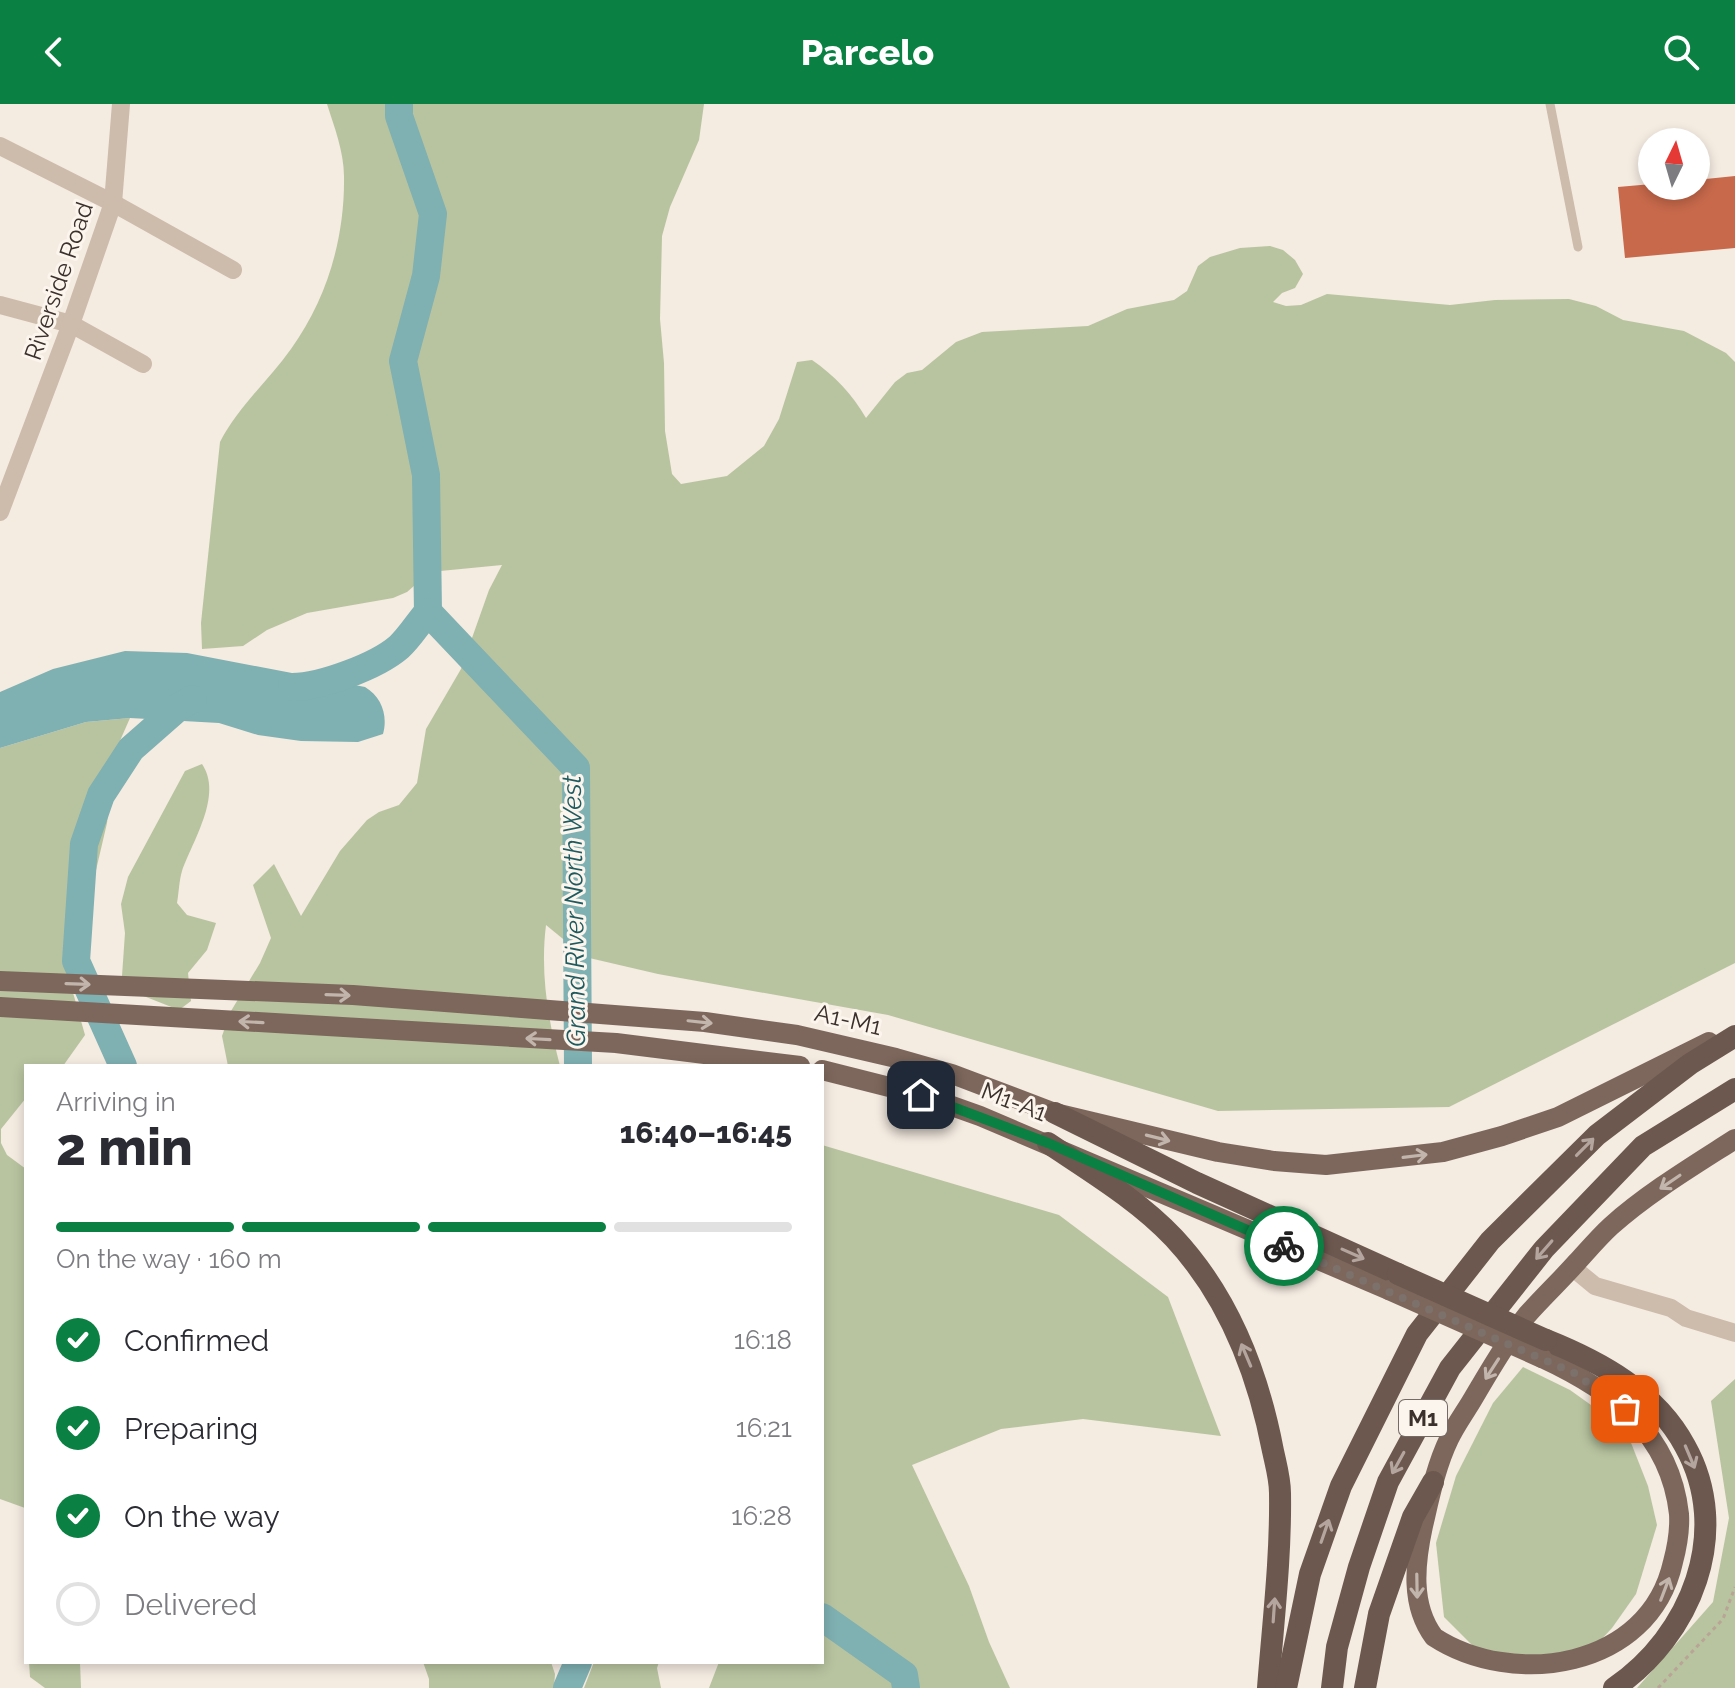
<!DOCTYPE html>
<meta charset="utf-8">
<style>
:root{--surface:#fff;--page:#f2f2f3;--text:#2b2b33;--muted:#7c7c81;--line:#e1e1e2;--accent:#0b8043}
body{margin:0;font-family:Raleway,sans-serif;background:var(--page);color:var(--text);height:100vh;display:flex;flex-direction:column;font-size:30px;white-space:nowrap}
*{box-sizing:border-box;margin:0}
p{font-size:26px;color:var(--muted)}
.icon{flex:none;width:44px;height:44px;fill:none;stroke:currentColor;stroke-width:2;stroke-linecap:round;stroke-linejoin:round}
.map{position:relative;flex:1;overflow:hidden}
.panel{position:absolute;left:24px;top:960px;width:800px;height:600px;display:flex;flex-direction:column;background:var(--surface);border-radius:0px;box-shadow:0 4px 12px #0003}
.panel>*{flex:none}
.needle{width:52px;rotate:5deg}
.controls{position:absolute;left:1638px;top:24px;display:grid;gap:16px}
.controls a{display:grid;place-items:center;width:72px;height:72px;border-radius:50%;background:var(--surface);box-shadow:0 4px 12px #0003;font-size:40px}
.pin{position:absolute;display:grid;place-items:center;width:68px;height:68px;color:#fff;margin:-34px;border-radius:16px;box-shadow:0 4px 12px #0006}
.courier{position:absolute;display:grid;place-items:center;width:80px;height:80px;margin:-40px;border:6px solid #0b8043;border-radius:50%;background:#fff;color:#222;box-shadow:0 2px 10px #0007}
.summary em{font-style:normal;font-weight:800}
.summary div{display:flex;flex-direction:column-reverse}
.summary{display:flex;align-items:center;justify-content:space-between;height:136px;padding:0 32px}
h1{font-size:52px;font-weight:800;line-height:60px}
.bar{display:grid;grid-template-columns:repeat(4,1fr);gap:12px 8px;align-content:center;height:96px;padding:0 32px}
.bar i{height:10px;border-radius:6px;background:var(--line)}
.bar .on{background:var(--accent)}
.bar p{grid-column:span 4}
ol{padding:0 32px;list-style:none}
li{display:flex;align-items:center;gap:24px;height:88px}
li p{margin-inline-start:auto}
li .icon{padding:8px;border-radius:50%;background:var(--accent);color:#fff;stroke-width:4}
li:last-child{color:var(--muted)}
li i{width:44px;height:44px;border:4px solid var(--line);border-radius:50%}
header{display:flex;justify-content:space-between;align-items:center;height:104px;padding:0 32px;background:var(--accent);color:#fff;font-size:36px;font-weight:800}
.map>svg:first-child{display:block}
.green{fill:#b8c4a0}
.water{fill:#7fb0b2}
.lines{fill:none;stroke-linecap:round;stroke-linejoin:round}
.river{stroke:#7fb0b2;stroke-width:28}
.building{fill:#c8694b}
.path{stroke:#b9a596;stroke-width:3;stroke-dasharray:4 4;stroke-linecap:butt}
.service{stroke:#cdbbac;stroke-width:9}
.minor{stroke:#cdbbac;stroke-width:18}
.primary{stroke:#7d675c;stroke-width:20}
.trunk{stroke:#6c584f;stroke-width:22}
.primary-bridge{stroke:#7d675c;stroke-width:20}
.trunk-bridge{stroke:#6c584f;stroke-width:22}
.oneway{stroke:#c2b5ac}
.oneway2{stroke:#b4a69e}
.done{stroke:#7c716b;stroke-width:8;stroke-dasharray:0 14.4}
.route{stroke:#0b8043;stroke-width:10}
.labels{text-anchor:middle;stroke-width:6;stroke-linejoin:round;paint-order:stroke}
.shield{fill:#fbf5ee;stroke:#756b66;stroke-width:2}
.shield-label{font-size:22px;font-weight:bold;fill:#3b302b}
.street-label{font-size:24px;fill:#3b302b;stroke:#fbf5ee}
.water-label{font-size:26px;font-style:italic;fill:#1f5a5e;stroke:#fbf5ee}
</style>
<header><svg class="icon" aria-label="back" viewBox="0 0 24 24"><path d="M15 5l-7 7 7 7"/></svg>Parcelo<svg class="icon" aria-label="search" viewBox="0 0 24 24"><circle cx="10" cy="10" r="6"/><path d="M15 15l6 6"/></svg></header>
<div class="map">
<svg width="1735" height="1584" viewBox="0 0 1735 1584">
<rect width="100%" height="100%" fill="#f4ebe1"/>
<g class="green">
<path d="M327 0H704L699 36 670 103 662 132 660 215 664 259 665 327 672 370 681 380 727 372 764 342 779 315 797 258 812 256C835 272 852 290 866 314L895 278 907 269 922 266 956 238 982 228 1088 222 1127 205 1174 196 1187 187 1198 162 1210 153 1240 144 1270 142 1283 146 1295 156 1303 170 1295 184 1282 189 1273 198 1286 202 1301 201 1327 190 1450 201 1495 196 1569 195 1596 202 1623 216 1684 227 1726 249 1735 258V859L1449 1003 1218 1007 888 911 658 870 585 853 546 821C540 869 548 915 560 962H228L222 932 231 907 260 859 271 834 253 781 274 760 301 812 340 747 367 716 379 708 399 701 417 679 426 625 461 565 489 486 502 461 430 468 407 488 393 494 307 509 267 526 243 542 202 545 201 519 220 338C238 303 268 277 291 245 327 195 345 134 344 72 344 48 334 22 327 0Z"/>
<path d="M130 614 115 648 107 719 93 779 69 836 70 878 85 931 63 962H26V994L1 1025V1039L7 1051 26 1065V1407L25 1404 0 1395V644L86 618Z"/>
<path d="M202 660C223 691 193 736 182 767 179 777 179 788 177 799L187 811 216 819 207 846 188 869 191 897 179 906 141 891 122 872 125 829 121 800 128 773 185 667Z"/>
<path d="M822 1041 1059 1111 1168 1193 1221 1332 1083 1315 1001 1325 912 1361 969 1482 989 1538 1010 1584H709L719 1558H822Z"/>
<path d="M1523 1263 1570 1286 1626 1326 1648 1382 1657 1421 1636 1490 1612 1524 1585 1553 1489 1558 1444 1513 1436 1439 1456 1372 1493 1299Z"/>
<path d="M1735 1275V1584H1637L1713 1498 1729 1414 1711 1297Z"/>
<path d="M29 1558H80L81 1584H45L30 1573Z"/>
<path d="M423 1558H551L555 1570 554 1584H429V1575Z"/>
<path d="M594 1558H659L657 1564 661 1584H584Z"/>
</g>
<path class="water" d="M125 547 187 549 365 583C382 593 388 612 383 630L358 638 301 637 258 631 219 619 130 614 86 618 0 644V588L53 565Z"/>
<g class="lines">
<g class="river">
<path d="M399 0V12L433 110 426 172 403 257 426 371 428 508 576 664 578 962"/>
<path d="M292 583C321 583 377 562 399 543 410 533 418 519 428 508"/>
<path d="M123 962 76 857 84 740 101 691 131 645 180 602 193 595"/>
<path d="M822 1513 904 1571 906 1584"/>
<path d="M567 1584 578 1558"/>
</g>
</g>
<path class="building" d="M1735 72V144L1625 154 1618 83 1652 80V82H1696V76Z"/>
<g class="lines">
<path class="path" d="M1658 1584 1723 1515 1735 1483"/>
<path class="service" d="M1550 0 1578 143"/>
<g class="minor">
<path d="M0 42 113 99 233 166"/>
<path d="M0 201 71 220 143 260"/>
<path d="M0 408 71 220 113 99 121 0"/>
<path d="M1572 1163 1595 1182 1671 1204 1686 1214 1735 1229"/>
</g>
<g class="primary">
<path d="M0 877 353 891 705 918 797 931 896 954 952 970 1055 1009 1218 1048 1274 1057 1326 1061 1443 1048 1502 1032 1558 1013 1709 938"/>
<path d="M0 903 616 939 800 962"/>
<path d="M822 966 921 991 980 1012 1389 1186"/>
<path d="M1542 1254C1611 1286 1670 1328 1679 1410 1680 1426 1677 1443 1673 1458 1649 1566 1512 1584 1434 1533 1410 1501 1415 1459 1423 1422 1430 1392 1436 1362 1449 1335 1456 1320 1466 1307 1474 1293 1490 1266 1507 1236 1527 1211 1543 1193 1561 1176 1577 1158 1588 1146 1599 1133 1611 1122 1648 1089 1693 1062 1735 1035"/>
</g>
<g class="trunk">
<path d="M1055 1009 1197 1079 1398 1170"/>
<path d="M1048 1039C1091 1068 1138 1096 1174 1134 1229 1193 1258 1269 1273 1347 1276 1361 1280 1375 1280 1389 1281 1454 1273 1519 1268 1584"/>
<path d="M1546 1236C1601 1258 1656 1288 1685 1342 1733 1428 1691 1532 1614 1584"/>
<path d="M1286 1584 1310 1470 1341 1382 1417 1230 1490 1137 1597 1031 1690 960 1735 932"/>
<path d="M1332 1584 1337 1543 1359 1463 1388 1378 1450 1264 1544 1145 1643 1042 1735 985"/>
<path d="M1365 1584 1379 1510 1413 1413 1433 1378"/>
</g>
<path class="primary-bridge" d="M1389 1186 1542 1254"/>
<path class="trunk-bridge" d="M1398 1170 1546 1236"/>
</g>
<defs><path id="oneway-shaft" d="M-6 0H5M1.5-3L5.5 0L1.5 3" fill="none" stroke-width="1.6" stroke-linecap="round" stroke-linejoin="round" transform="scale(2)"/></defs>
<g class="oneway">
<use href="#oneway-shaft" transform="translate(78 880) rotate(2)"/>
<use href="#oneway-shaft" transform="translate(338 891) rotate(2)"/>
<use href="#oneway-shaft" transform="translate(251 918) rotate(-177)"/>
<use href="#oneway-shaft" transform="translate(700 918) rotate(6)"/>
<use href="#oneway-shaft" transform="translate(538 935) rotate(-177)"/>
<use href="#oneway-shaft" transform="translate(1158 1034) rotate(14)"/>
<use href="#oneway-shaft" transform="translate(1415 1052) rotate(-7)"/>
<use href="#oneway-shaft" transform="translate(1670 1078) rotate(146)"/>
<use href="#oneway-shaft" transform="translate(1492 1265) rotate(123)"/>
<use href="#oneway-shaft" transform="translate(1417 1482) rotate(89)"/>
<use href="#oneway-shaft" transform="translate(1665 1485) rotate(-69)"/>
</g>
<g class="oneway2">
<use href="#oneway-shaft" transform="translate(1585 1043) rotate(-45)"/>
<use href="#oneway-shaft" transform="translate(1544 1146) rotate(131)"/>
<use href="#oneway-shaft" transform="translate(1353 1150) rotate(24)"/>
<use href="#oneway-shaft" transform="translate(1246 1251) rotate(-113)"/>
<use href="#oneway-shaft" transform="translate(1690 1353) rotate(67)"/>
<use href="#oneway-shaft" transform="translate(1398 1359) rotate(119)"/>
<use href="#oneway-shaft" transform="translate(1325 1427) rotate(-71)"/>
<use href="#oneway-shaft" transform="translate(1274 1506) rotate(-86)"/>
</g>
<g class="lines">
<path class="done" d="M1284 1142 1574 1269 1625 1305"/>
<path class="route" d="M921 991 1048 1039 1284 1142"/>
</g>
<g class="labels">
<rect class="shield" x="1399" y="1296" width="48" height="36" rx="6"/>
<g class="shield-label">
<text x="1423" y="1322">M1</text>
</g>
<g class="street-label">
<text transform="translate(59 177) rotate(-71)" y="8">Riverside Road</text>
<text transform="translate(848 916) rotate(13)" y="8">A1-M1</text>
<text transform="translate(1014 998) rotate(21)" y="8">M1-A1</text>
</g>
<g class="water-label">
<text transform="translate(574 807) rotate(-91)" y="9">Grand River North West</text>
</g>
</g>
</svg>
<div class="controls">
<a><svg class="needle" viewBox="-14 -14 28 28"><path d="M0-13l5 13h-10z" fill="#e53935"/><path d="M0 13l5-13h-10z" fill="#7c7c81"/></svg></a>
</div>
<div class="pin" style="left:1625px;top:1305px;background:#ea580c"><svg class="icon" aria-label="bag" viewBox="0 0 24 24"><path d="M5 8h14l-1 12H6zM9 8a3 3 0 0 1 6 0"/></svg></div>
<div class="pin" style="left:921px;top:991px;background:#1f2937"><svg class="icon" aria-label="home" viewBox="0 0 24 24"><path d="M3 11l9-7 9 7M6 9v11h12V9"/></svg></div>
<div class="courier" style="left:1284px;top:1142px"><svg class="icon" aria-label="bike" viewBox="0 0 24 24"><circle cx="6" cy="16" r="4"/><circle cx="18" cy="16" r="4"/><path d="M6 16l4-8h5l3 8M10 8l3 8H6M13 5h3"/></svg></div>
<section class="panel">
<div class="summary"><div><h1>2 min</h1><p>Arriving in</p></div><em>16:40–16:45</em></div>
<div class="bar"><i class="on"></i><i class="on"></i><i class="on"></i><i></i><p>On the way · 160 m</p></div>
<ol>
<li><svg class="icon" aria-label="check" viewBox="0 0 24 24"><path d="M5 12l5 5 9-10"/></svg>Confirmed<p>16:18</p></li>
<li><svg class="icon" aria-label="check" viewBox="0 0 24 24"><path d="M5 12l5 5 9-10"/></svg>Preparing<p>16:21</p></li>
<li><svg class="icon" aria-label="check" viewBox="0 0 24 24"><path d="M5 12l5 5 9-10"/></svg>On the way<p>16:28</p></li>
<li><i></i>Delivered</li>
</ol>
</section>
</div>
